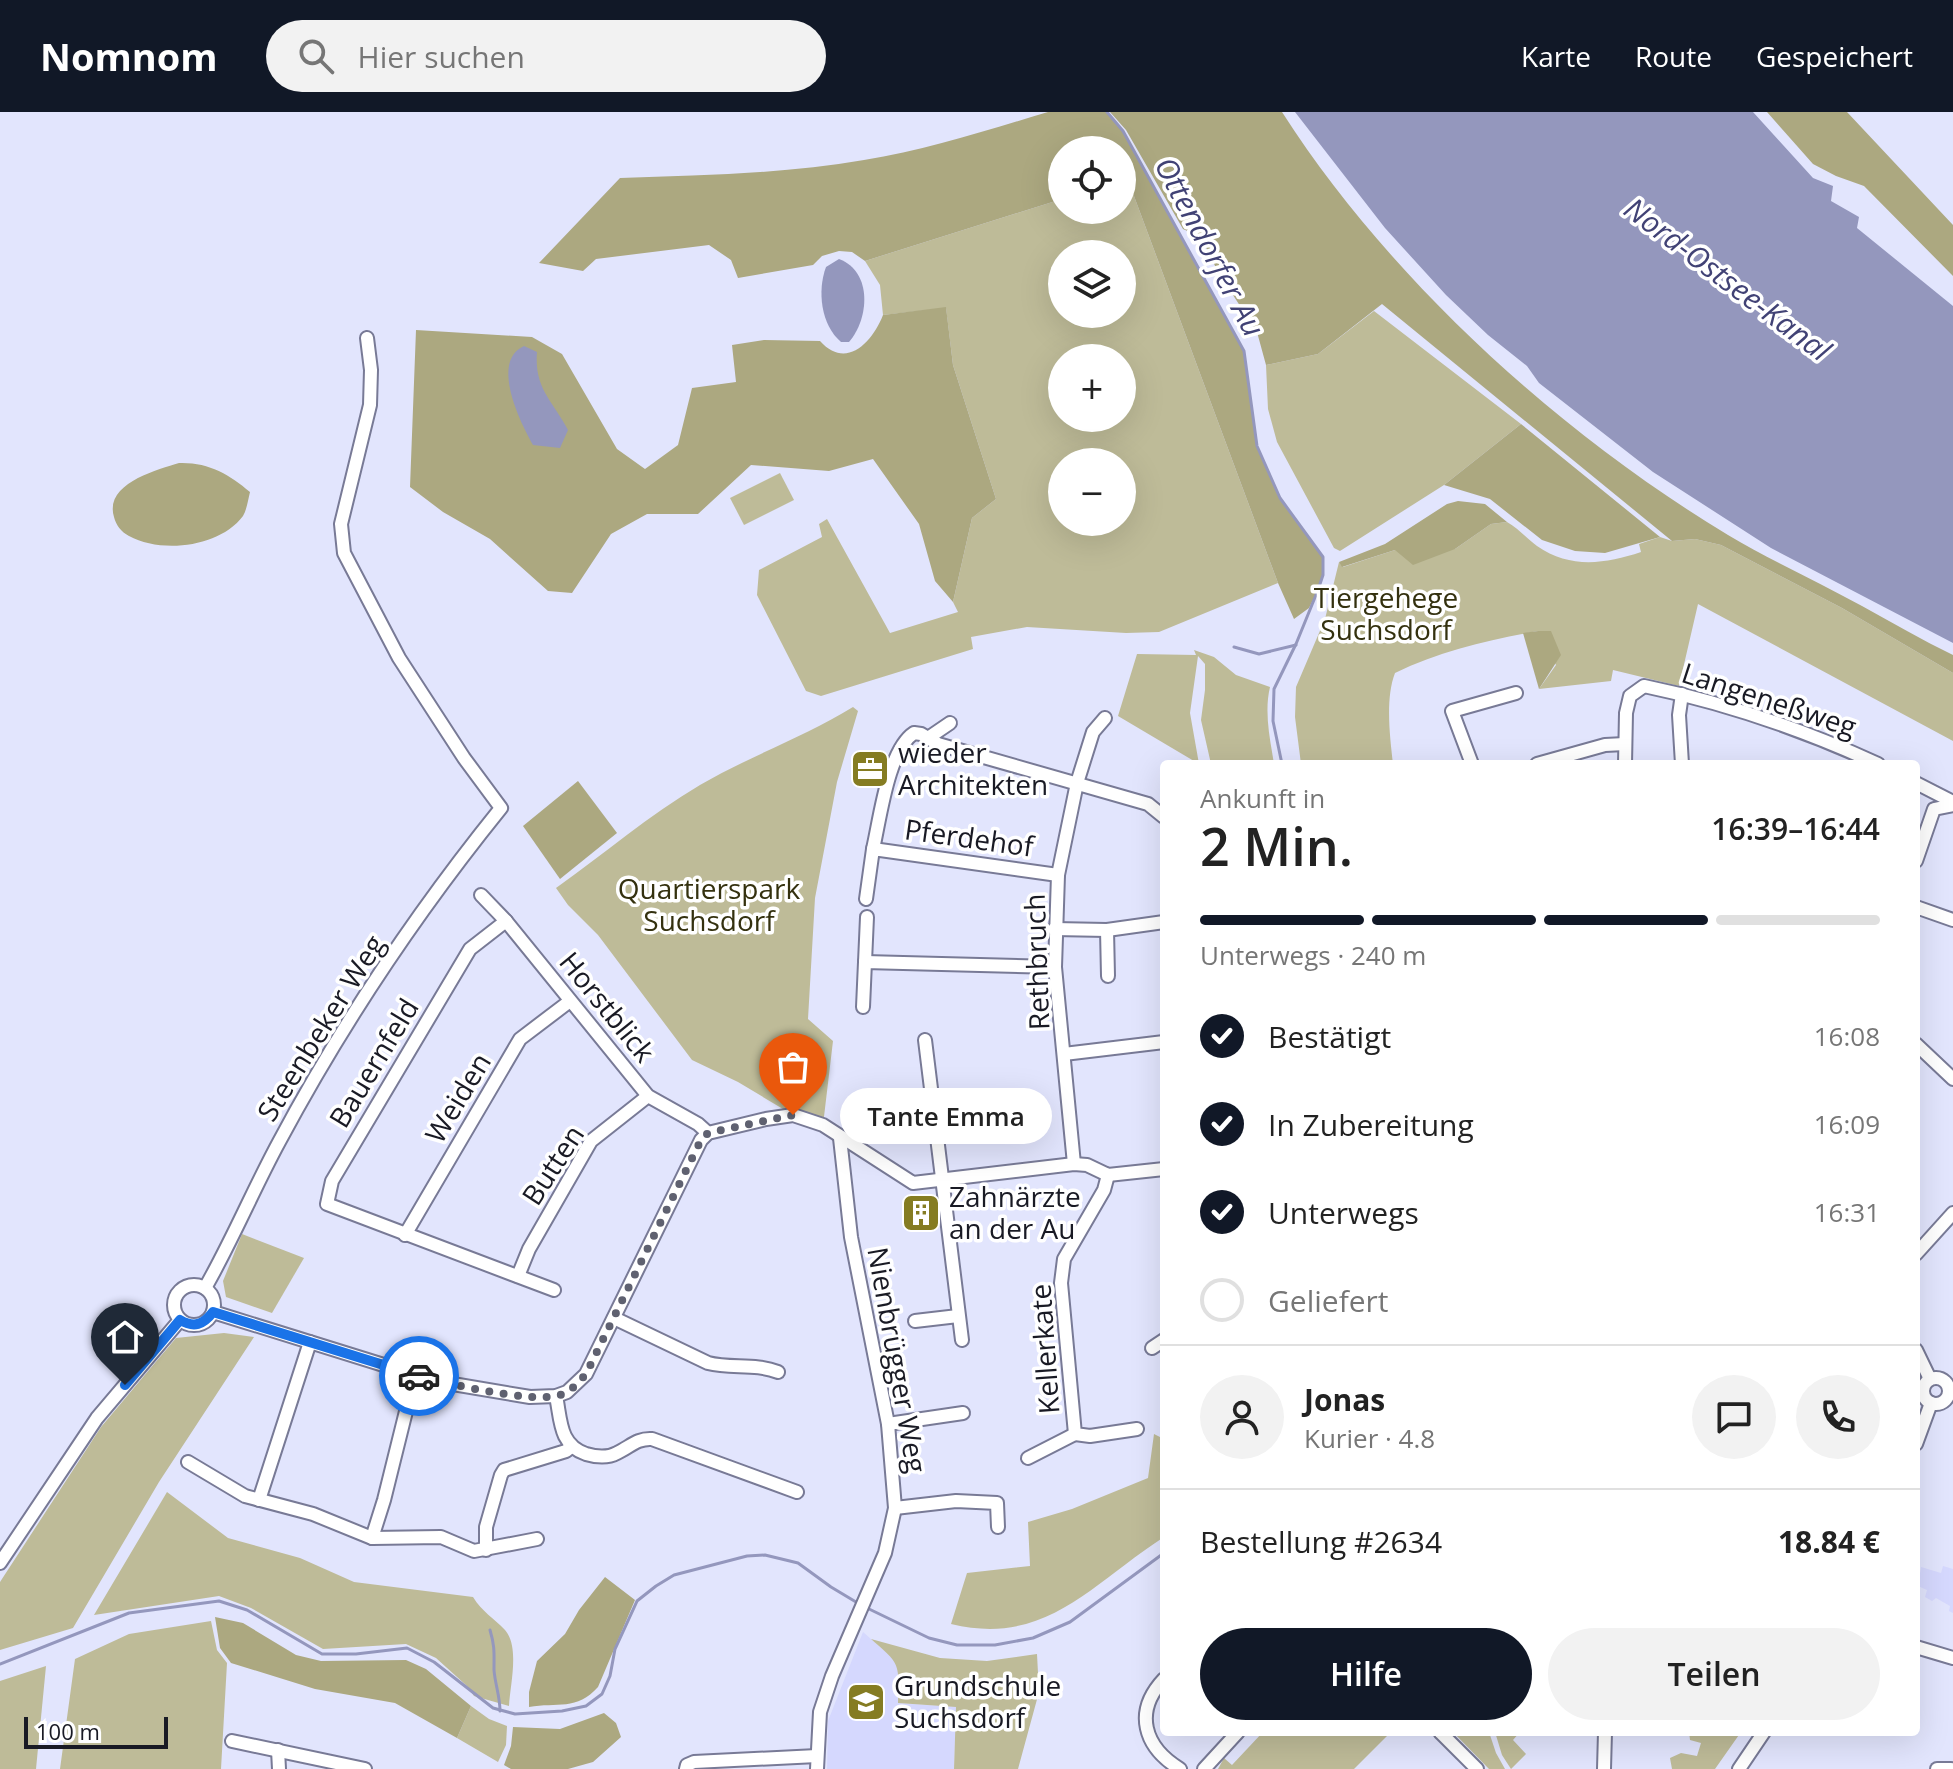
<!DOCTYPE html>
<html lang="de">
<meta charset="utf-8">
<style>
:root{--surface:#fff;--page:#f2f2f2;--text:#222;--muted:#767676;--line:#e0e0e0;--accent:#111827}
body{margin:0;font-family:"Open Sans",sans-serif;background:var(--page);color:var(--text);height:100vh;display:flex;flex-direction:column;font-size:30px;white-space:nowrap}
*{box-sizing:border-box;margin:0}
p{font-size:26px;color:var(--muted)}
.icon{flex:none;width:44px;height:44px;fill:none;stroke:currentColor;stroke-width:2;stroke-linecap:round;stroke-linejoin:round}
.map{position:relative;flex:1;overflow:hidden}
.panel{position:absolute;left:1160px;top:648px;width:760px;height:976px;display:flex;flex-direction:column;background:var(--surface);border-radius:8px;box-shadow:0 8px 32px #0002}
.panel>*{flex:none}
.fabs{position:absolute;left:1048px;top:24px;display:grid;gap:16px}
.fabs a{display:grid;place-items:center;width:88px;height:88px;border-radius:50%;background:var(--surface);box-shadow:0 8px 32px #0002;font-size:40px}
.scale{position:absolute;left:24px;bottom:20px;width:144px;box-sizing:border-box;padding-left:8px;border:4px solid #191a24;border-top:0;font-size:22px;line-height:28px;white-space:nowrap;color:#191a24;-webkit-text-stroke:6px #fff;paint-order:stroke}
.pin{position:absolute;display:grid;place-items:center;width:68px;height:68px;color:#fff;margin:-82px -34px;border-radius:50% 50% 50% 0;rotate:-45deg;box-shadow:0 0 8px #0007}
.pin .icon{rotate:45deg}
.courier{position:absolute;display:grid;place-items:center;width:80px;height:80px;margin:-40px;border:6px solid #1a73e8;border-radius:50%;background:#fff;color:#222;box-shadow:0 2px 10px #0007}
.bubble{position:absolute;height:56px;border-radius:28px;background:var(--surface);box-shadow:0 8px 32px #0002;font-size:26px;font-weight:600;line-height:56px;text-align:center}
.headline em{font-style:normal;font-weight:600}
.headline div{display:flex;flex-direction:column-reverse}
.headline{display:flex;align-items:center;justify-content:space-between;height:136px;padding:0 40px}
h1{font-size:52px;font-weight:600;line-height:60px}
.bar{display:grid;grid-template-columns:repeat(4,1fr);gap:12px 8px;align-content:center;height:96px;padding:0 40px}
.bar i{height:10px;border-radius:6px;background:var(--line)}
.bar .current{background:var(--accent)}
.bar p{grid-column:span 4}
.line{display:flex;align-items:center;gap:20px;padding:0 40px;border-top:2px solid var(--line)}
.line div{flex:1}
.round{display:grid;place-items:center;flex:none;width:84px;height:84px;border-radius:42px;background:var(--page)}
ol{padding:0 40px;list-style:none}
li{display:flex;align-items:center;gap:24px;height:88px}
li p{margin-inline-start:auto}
li .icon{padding:8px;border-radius:50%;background:var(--accent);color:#fff;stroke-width:4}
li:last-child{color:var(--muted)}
li i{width:44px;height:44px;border:4px solid var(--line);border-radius:50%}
.cta{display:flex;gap:16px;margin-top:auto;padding:16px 40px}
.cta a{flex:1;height:92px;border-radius:48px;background:var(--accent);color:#fff;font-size:32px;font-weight:600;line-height:92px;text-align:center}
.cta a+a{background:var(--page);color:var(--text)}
header{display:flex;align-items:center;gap:48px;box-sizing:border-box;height:112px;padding:0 40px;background:var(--accent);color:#fff}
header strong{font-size:38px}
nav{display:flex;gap:44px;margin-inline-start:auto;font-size:28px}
.search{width:560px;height:72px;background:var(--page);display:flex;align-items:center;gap:20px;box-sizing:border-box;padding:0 28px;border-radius:44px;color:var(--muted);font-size:30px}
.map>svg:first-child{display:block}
.built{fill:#d5d8fe}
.green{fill:#bebb98;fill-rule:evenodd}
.forest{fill:#aca880}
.water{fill:#9497bd}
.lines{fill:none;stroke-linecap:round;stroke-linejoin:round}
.stream{stroke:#9497bd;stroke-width:3}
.minor-casing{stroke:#787a96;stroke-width:16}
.minor{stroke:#fff;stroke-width:12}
.done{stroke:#5f6170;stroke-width:8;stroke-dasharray:0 14.4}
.route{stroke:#1a73e8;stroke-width:10}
.labels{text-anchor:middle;stroke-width:7;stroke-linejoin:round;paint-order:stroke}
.park-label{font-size:28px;fill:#34310f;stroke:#fff}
.street-label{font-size:28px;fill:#191a24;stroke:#fff}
.poi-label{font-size:28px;fill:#191a24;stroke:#fff;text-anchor:start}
.water-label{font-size:30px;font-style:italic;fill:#414275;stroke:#fff}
</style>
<header>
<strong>Nomnom</strong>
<div class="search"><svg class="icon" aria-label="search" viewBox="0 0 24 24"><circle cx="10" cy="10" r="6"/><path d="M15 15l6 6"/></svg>Hier suchen</div>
<nav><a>Karte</a><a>Route</a><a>Gespeichert</a></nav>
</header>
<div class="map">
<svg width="1953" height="1657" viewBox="0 0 1953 1657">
<rect width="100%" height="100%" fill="#e2e5fd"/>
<g class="built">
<path d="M1943 1454 1953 1457V1501L1949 1499 1950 1494 1936 1486 1932 1489 1925 1485 1927 1478 1918 1474 1921 1455 1941 1461Z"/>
<path d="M863 1520 896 1549 899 1557 898 1591 956 1595 954 1657H827L828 1609Z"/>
</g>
<g class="green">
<path d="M1124 67 1131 76 1278 471 1159 520 1126 521 1027 515 971 525 973 537 821 584 806 579 757 483 759 458 822 425 819 412 827 407 890 521 958 500 953 490 972 406 996 387 953 253 946 196 883 203 880 173 865 149 1062 87V98H1122ZM1062 142H1122V202H1062ZM1062 246H1122V306H1062ZM1062 350H1122V410H1062Z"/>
<path d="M1374 199 1521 312 1444 373 1340 439 1334 436 1277 330 1268 297 1266 253 1318 242Z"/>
<path d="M780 361 794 388 744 413 730 386Z"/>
<path d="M1507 410C1518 416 1526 426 1537 434 1570 457 1605 452 1641 440L1639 432 1660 425 1672 429 1695 427 1721 433 1842 496 1953 561V629L1698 492 1679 574 1613 558 1611 569 1539 577 1556 553 1538 519C1489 528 1440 539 1395 561 1385 587 1390 625 1393 652H1301L1295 605 1296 575 1325 507 1339 450 1343 455 1395 438 1455 437 1491 412Z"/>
<path d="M1194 538 1214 545 1236 563 1270 575C1264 600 1270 627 1274 652H1211L1201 608 1205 578V552L1198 544 1190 601 1199 652 1118 604 1137 542 1196 543Z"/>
<path d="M853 595 858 599 837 670 815 786 808 907 833 929 823 1013 793 1003 738 970 692 948 598 823 568 793 556 776C604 742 649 703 700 673 750 644 804 625 853 595Z"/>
<path d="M242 1122 304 1146 272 1201 226 1185 223 1169Z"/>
<path d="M224 1221 254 1225 159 1370 73 1516 0 1538V1470L101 1315 176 1226Z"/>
<path d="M1154 1322 1164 1327V1425C1091 1472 1046 1535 951 1512L967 1461 1030 1454 1028 1410 1072 1397 1148 1366Z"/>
<path d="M167 1380 228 1426 300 1446 354 1470 473 1485C482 1500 494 1506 505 1518 520 1535 510 1573 509 1594L474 1584 467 1574 436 1546 406 1532 323 1537 251 1496 219 1484 94 1503Z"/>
<path d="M211 1509 217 1538 227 1551 221 1657H60L75 1547 129 1522Z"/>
<path d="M871 1527 940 1546 987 1549 1037 1542 1039 1580 1018 1657H954L956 1595 898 1591C899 1551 901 1553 871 1527Z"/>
<path d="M46 1554 36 1657H0V1569Z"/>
<path d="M471 1594 489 1607 507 1614 506 1633 498 1650 457 1626Z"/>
<path d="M1263 1620H1391L1354 1657H1218L1224 1646 1232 1653Z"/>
<path d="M1453 1620H1489L1496 1641 1505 1657H1489Z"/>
<path d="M1495 1620H1520L1513 1628 1526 1642 1511 1657 1502 1643Z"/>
<path d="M1689 1620H1741L1715 1657H1672L1670 1646 1681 1641 1697 1644 1701 1631 1690 1628Z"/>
</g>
<g class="forest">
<path d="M1048 0H1107L1123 19 1244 239 1257 334 1280 386 1323 445V463L1318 478 1309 496 1294 507 1278 471 1131 76 1122 68V38H1062V87L865 149 852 140 839 139 822 144 813 153 738 166 731 148 709 133 596 147 583 159 539 151 620 66C702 63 784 62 864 48 927 38 988 18 1048 0Z"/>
<path d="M1110 0H1282C1389 167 1559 321 1728 423 1772 449 1818 470 1862 494 1893 511 1922 528 1953 543V561L1842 496 1721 433 1695 427 1672 429 1382 192 1318 242 1266 253 1257 220 1218 160 1201 125 1183 117 1126 18Z"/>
<path d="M1767 0H1847L1953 113V164L1864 74 1836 64 1813 52Z"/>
<path d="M946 195 953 253 996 387 972 406 953 490 935 469 919 412 873 347 829 359 751 353 698 402H647L611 422 572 481 548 479 490 427 443 400 410 375 416 218 532 225 562 242 617 337 645 357 678 333 692 276 736 270 732 233 764 228 820 229C846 258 872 231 883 203Z"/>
<path d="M1521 312 1660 425 1605 441 1575 439 1542 428 1490 387 1444 373Z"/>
<path d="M179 351C208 350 229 362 250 380 248 388 247 397 243 404 220 435 162 442 129 424 121 420 116 413 114 405 104 372 156 358 179 351Z"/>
<path d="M1458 389 1485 392 1507 410 1491 412 1455 437 1413 453 1395 438 1342 455 1339 450 1385 432 1447 392Z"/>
<path d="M1538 519H1551L1561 543 1539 577 1523 521Z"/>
<path d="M578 669 617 721 560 767 523 714Z"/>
<path d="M605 1465 635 1488 598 1575C577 1599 557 1590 529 1595V1580L537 1549 565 1522 579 1498Z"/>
<path d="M215 1505 243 1511 296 1543 321 1549 406 1548 426 1557 471 1594 457 1626 395 1591 315 1577 231 1551 220 1536Z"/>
<path d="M604 1601 616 1611 621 1625 593 1650 568 1657H511L504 1653 511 1634 513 1615 560 1617Z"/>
</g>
<g class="water">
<path d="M1295 0H1753L1813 66 1833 74 1831 89 1859 105 1857 116 1953 194V531L1771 436 1653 360 1539 271 1527 254 1488 223 1446 183 1385 116Z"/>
<path d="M839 147C873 160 869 207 849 230H841C821 213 817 179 826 155Z"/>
<path d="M524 234 537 240C534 277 553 289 568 318L560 336 533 333C520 310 490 249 524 234Z"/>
</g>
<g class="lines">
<g class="stream">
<path d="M1107 0 1123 19 1244 239 1257 334 1280 386 1323 445V463L1318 478 1296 532 1274 577 1273 609 1282 652"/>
<path d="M1234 535 1259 542 1296 533"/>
<path d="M867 1496 929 1526 957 1533H995L1033 1526 1070 1510 1164 1441"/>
<path d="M490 1518C495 1535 494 1541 494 1558 495 1572 500 1584 500 1599"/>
<path d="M0 1552 129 1501 219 1489 247 1498 322 1542H356L407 1536 434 1550 493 1596 515 1602 562 1599 586 1594 602 1582 610 1564 615 1537 637 1489 656 1474 674 1463 747 1444 765 1443 798 1451 831 1475 861 1493"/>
</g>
<g class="minor-casing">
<g id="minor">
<path d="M928 626 950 611"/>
<path d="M1472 652 1452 599 1516 581"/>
<path d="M1537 652 1605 633 1625 632"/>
<path d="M1625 652 1626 601 1630 584 1644 574C1726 591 1802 617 1878 652"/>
<path d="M1682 652 1679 603 1682 582"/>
<path d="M1916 671 1953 690"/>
<path d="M873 737C880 707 888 638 914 621L921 622 938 632 1148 692 1164 705"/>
<path d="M1916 749 1934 697 1953 693"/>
<path d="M481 783 506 809 648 984 698 1012 708 1021"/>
<path d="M866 787 873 737 1058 763"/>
<path d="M1916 795 1953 808"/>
<path d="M506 809 470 837 332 1069 327 1092 554 1178"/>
<path d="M1054 817 1107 818 1164 810"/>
<path d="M1107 818 1108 864"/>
<path d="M865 850 867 805"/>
<path d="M863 895 865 850 1055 855"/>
<path d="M925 928 962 1228"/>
<path d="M1916 932 1953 967"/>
<path d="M1064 942 1164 930"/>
<path d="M1074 1052 1055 855 1058 763 1077 671 1093 620 1105 606"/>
<path d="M1108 1063 1104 1078 1064 1147 1061 1171 1075 1322 1090 1324 1137 1317"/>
<path d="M405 1123 520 927 570 889"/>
<path d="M1916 1142 1953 1101"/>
<path d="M518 1164 529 1137 591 1029 648 984"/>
<circle cx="194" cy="1193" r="20"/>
<path d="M205 1176C232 1129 253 1078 279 1030 342 912 417 800 501 696L464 646 399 546 344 441 341 412 370 293 371 258 367 226"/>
<path d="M213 1200 435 1269 530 1285 556 1284 567 1280 586 1262 701 1028 708 1021 766 1007 793 1003 823 1013 913 1071 1074 1052 1087 1053 1108 1063 1164 1057"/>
<path d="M614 1206 708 1251C731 1257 755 1251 778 1260"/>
<path d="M915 1209 958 1204"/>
<path d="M1152 1236 1164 1228"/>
<path d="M1916 1238 1930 1267"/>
<circle cx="1936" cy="1279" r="13"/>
<path d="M556 1284C561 1308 559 1333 586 1342 596 1345 608 1346 617 1341 630 1335 637 1326 652 1327L797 1380"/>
<path d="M888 1312 963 1301"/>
<path d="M1916 1332 1931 1291"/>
<path d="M1028 1346 1075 1322"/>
<path d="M188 1350 245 1384 313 1402 372 1426 441 1425 474 1439 537 1427"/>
<path d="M259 1388 310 1230"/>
<path d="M895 1396 956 1389 997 1391 998 1415"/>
<path d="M372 1426 384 1388 415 1263"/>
<path d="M486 1438V1415L501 1363 504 1358 566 1339 571 1335"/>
<path d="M0 1451 97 1306 180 1208"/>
<path d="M1916 1535 1953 1546"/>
<path d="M1164 1567C1133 1600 1144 1635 1180 1657"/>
<path d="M1440 1620 1477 1657"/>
<path d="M232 1629 365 1657"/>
<path d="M278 1638 279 1657"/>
<path d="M686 1657 687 1653 694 1650 817 1644"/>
<path d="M817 1657 820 1600 832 1564 885 1441 895 1396 888 1312 851 1125 840 1026"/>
<path d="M1204 1657 1238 1620"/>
<path d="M1604 1657 1605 1620"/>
<path d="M1739 1657 1764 1620"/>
<path d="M1937 1657H1951"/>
</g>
</g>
<use href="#minor" class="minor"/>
</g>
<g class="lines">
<path class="done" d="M419 1264C448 1272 528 1290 556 1284 569 1282 577 1272 586 1262L701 1028 708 1021 793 1003"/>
<path class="route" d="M125 1273 180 1208C194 1216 203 1213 213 1200L419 1264"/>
</g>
<defs>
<g id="office-square" transform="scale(2)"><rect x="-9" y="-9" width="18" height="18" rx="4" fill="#857c22" stroke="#fff"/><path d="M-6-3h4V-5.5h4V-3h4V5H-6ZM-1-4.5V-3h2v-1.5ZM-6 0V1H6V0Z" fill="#fff"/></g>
<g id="building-square" transform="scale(2)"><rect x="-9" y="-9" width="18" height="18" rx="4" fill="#857c22" stroke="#fff"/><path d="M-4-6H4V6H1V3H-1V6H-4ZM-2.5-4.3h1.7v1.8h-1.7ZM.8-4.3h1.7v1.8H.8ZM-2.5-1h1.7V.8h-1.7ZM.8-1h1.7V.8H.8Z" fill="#fff"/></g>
<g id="school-square" transform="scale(2)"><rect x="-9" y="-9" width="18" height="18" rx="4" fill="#857c22" stroke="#fff"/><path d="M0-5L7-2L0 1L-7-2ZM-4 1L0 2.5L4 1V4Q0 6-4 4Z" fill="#fff"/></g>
</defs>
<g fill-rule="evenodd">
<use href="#office-square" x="870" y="657"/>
<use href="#building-square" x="921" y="1101"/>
<use href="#school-square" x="866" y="1590"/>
</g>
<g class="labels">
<g class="park-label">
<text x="1386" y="496">Tiergehege<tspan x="1386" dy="32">Suchsdorf</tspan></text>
<text x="709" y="787">Quartierspark<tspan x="709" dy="32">Suchsdorf</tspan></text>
</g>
<g class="street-label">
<text transform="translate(1769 588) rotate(18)" y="10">Langeneßweg</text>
<text transform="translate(969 726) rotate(8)" y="10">Pferdehof</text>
<text transform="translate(1037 850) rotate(-92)" y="10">Rethbruch</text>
<text transform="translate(607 895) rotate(51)" y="10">Horstblick</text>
<text transform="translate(321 916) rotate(-58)" y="10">Steenbeker Weg</text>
<text transform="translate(374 951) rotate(-59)" y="10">Bauernfeld</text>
<text transform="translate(458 986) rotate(-59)" y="10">Weiden</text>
<text transform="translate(553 1053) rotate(-57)" y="10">Butten</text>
<text transform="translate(1045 1237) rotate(-94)" y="10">Kellerkate</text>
<text transform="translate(897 1248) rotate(80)" y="10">Nienbrügger Weg</text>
</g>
<g class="poi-label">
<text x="898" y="651">wieder<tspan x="898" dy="32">Architekten</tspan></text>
<text x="949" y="1095">Zahnärzte<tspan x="949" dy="32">an der Au</tspan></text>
<text x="894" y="1584">Grundschule<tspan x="894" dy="32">Suchsdorf</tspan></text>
</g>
<g class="water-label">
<text transform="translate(1209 135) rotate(62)" y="10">Ottendorfer Au</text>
<text transform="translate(1727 168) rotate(37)" y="10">Nord-Ostsee-Kanal</text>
</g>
</g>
</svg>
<div class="fabs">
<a><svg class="icon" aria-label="locate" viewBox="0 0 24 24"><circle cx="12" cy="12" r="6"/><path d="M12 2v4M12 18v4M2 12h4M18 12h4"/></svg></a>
<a><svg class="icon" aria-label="layers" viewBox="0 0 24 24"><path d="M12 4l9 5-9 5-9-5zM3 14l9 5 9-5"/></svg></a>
<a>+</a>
<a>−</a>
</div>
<div class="scale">100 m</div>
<div class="pin" style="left:793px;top:1003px;background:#ea580c"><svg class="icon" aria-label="bag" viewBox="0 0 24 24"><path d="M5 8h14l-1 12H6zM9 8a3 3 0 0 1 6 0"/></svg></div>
<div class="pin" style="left:125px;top:1273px;background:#1f2937"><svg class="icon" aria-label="home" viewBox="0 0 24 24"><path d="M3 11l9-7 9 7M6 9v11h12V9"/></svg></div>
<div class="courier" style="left:419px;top:1264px"><svg class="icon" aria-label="car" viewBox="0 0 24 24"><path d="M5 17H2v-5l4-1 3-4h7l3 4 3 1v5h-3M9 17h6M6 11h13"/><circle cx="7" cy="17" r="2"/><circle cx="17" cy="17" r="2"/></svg></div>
<div class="bubble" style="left:840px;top:976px;width:212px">Tante Emma</div>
<section class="panel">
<div class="headline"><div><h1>2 Min.</h1><p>Ankunft in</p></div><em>16:39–16:44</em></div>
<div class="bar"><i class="current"></i><i class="current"></i><i class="current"></i><i></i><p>Unterwegs · 240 m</p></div>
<ol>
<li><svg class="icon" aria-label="check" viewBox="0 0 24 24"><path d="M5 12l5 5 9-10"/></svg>Bestätigt<p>16:08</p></li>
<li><svg class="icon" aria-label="check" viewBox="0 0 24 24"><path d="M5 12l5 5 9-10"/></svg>In Zubereitung<p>16:09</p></li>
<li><svg class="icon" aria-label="check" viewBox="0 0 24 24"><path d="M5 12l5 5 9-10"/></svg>Unterwegs<p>16:31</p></li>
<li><i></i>Geliefert</li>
</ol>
<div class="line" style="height:144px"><a class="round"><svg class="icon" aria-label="person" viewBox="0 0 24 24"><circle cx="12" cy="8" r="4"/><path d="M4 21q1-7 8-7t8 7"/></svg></a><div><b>Jonas</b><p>Kurier · 4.8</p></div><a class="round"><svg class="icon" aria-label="chat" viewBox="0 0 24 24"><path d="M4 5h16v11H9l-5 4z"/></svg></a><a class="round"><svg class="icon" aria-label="phone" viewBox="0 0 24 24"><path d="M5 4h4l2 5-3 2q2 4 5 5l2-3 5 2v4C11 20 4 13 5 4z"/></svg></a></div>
<div class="line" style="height:104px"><div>Bestellung #2634</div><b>18.84 €</b></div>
<div class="cta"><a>Hilfe</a><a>Teilen</a></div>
</section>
</div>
